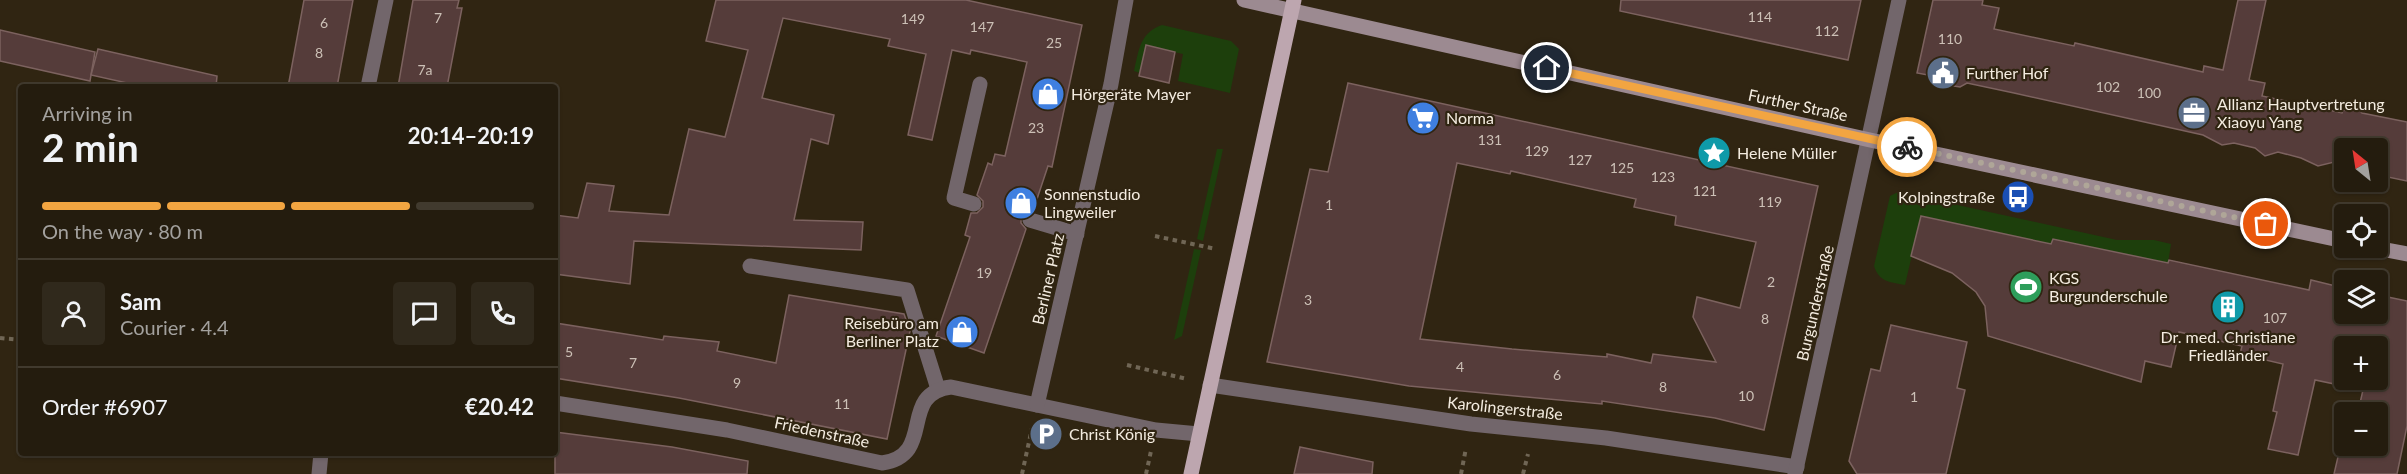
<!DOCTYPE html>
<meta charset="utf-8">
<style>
:root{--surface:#241c0e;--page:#30291c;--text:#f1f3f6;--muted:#a3a19e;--line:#413a2e;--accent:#f2a541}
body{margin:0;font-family:Lato,sans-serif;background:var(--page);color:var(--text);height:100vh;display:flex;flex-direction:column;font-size:22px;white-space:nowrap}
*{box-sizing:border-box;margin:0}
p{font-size:20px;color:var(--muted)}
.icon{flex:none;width:33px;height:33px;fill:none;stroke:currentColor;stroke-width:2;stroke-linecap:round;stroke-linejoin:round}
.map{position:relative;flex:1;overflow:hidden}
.panel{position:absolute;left:18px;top:84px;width:540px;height:372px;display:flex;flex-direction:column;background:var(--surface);border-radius:6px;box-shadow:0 2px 4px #0004,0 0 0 2px var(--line)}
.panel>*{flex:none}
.needle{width:39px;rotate:330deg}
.buttons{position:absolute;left:2334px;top:138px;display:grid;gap:12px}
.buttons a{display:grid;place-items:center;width:54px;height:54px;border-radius:6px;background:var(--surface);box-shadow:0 2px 4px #0004,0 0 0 2px var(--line);font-size:30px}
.pin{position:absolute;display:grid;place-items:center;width:51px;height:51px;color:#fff;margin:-26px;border:3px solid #fff;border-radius:50%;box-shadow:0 2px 6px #0007}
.courier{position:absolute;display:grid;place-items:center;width:60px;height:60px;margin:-30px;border:4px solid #f2a541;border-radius:50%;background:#fff;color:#222;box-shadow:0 2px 8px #0007}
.head em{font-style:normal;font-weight:700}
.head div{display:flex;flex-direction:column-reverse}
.head{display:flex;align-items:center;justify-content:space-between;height:102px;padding:0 24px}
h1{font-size:39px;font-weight:700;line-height:45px}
.bar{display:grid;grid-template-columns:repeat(4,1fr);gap:9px 6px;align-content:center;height:72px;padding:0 24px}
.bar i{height:8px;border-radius:4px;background:var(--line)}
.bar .on{background:var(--accent)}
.bar p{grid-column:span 4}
.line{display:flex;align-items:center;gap:15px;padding:0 24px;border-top:2px solid var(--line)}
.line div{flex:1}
.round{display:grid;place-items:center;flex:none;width:63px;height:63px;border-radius:6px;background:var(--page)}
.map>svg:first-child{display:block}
.green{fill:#1d3f0c}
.building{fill:#553c3a;stroke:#7c625f;stroke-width:1.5;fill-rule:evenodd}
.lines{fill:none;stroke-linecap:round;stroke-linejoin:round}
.path{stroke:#706655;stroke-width:4;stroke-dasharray:4.5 4.5;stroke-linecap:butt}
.service{stroke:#72666b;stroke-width:15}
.minor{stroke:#72666b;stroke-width:15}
.secondary{stroke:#9c8a91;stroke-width:15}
.primary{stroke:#bda6af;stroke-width:15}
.done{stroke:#afa698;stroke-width:6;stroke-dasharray:0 10.8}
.route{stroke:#f2a541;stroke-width:8}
.labels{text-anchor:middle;stroke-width:4.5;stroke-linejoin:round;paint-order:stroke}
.number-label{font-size:14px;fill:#ccc0b6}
.poi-label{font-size:16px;fill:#f4ece0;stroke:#302512;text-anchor:start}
.street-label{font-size:16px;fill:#f4ece0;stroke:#302512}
</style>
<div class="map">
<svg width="2407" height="474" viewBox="0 0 2407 474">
<rect width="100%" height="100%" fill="#302512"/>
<g class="green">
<path d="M1162 25 1231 41 1239 49 1230 93 1178 81 1183 54 1146 46 1140 73 1134 71C1139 49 1140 33 1162 25Z"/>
<path d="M1217 149H1223L1203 241 1197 239Z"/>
<path d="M1898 192 2117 240H2154L2171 244 2168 263 2053 239 2051 244 1921 216 1905 285C1890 282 1879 282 1874 266L1890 196Z"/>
<path d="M1194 249 1201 250 1182 336 1174 340Z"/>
</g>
<g class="building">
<path d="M304 0H353L337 87H288Z"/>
<path d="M413 0H459L457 8H462L447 87H398Z"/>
<path d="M716 0H966L1082 25 1052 167 1048 166 1033 211H1027L1021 217V223L1026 229 984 353 936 336 970 237 965 235 971 213H977L983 207V201L977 195 988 163 992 165 995 154 1005 156 1027 62 971 50 970 54 952 50 932 140 908 135 926 54 888 46 890 39 783 18 762 98 834 115 828 144 811 139 794 220 863 222 861 250 634 241 630 284 555 274V215L578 218 587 183 614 186 609 211 669 215 689 129 725 137 748 50 706 41Z"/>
<path d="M1621 0H1861L1848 60 1620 11Z"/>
<path d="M1933 0H1983L1982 5 1999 8 1994 29 2074 46 2075 43 2203 72 2204 66 2223 70 2238 0H2266L2249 80 2265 83 2262 96 2342 113 2343 110 2350 111 2357 107 2362 113 2407 122V181L2378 175V148H2344V169L2338 167 2334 162 2318 166 2301 158 2278 152 2265 156 2255 148 2234 143 2222 145 2203 135 2014 93 1967 83 1960 87 1948 85 1944 78 1917 73Z"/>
<path d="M0 30 95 52 90 81 0 61Z"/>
<path d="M1146 45 1175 52 1169 83 1139 76Z"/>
<path d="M98 49 217 76 216 87H145L91 75Z"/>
<path d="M1348 83 1818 186 1764 430 1715 418 1602 401V404L1409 386 1267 362 1310 169 1328 172ZM1457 163 1510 174 1511 171 1636 199 1634 207 1676 216 1675 225 1756 242 1740 308 1697 297 1693 317 1716 362 1653 354 1651 363 1607 354V357L1512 349 1420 339Z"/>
<path d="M1921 216 2051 244 2053 239 2168 263 2169 260 2309 290 2311 280 2344 288V314H2378V295L2407 301V426L2397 474H2334L2341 444 2378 446V412H2358L2363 390 2315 380 2298 455 2268 449 2277 412 2273 411 2283 364 2240 354 2242 346 2179 332 2171 367 2145 361 2141 382 1988 336 1985 306 1976 292 1952 273 1911 256ZM2344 346H2378V380H2344Z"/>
<path d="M789 295 904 314 910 331 887 439 679 398 555 378V323L663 340 664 336 719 342 717 351 776 363Z"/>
<path d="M1891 325 1967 342 1957 388 1965 390 1946 474H1857L1849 461 1871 369 1880 371Z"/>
<path d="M555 432 672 447 748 461 747 474H555Z"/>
<path d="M1300 447 1373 462 1372 474H1294Z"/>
</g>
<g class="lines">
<g class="path">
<path d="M1155 236 1216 249"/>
<path d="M0 338 21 340"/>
<path d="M1127 365 1187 379"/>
<path d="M1022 474 1032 428"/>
<path d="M1146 474 1151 451"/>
<path d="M1461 474 1466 448"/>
<path d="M1523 474 1528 454"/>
</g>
<g class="service">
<path d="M974 204 954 198 980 84"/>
<path d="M1030 220 1077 234"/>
<path d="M750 266 907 290 938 389"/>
</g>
<g class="minor">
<path d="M368 87 386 0"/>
<path d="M1210 385 1471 424 1606 438 1797 467"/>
<path d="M555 403 727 430 882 463C937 455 897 394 951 387L1156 430 1199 434"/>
<path d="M1037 405 1111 84 1126 0"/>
<path d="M319 474 321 453"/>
<path d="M1795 474 1899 0"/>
</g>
<g class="secondary">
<path d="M1244 0 1870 140 2344 241"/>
<path d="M2376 248 2407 254"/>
</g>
<path class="primary" d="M1191 474 1294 0"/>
</g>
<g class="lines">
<path class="done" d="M1907 147 2266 224"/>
<path class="route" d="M1547 68 1907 147"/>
</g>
<defs>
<g id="civic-disc" transform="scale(1.725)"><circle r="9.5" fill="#5c6f8a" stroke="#302512"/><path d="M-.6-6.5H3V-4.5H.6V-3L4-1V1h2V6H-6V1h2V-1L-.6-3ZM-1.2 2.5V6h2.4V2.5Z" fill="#fff"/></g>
<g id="shop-disc" transform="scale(1.725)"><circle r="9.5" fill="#3f7fe0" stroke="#302512"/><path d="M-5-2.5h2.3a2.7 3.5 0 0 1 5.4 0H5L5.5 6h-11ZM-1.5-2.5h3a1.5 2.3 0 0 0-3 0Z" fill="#fff"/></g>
<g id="office-disc" transform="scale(1.725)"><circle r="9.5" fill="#5c6f8a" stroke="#302512"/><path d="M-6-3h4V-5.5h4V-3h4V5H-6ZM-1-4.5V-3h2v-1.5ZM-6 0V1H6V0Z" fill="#fff"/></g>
<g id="supermarket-disc" transform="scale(1.725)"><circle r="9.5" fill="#3f7fe0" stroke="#302512"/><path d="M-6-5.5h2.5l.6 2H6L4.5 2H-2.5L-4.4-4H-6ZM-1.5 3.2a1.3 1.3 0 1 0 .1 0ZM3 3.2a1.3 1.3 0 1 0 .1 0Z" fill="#fff"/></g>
<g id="sight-disc" transform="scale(1.725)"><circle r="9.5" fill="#0f9aa8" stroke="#302512"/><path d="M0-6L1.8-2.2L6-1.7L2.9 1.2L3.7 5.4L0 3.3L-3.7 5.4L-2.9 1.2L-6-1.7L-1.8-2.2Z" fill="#fff"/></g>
<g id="bus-disc" transform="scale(1.725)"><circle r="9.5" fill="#1a4fb4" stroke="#302512"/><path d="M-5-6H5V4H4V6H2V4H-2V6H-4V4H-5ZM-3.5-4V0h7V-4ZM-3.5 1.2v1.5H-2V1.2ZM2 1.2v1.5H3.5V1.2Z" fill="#fff"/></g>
<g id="stadium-disc" transform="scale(1.725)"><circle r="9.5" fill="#2e9e5b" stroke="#302512"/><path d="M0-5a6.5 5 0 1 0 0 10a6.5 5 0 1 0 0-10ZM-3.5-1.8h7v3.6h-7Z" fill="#fff"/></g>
<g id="building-disc" transform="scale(1.725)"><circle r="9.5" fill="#0f9aa8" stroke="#302512"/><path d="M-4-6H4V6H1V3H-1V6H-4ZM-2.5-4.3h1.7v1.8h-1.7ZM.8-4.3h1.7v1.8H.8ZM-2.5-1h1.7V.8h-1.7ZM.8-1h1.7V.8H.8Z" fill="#fff"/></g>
<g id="parking-disc" transform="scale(1.725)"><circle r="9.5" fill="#5c6f8a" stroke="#302512"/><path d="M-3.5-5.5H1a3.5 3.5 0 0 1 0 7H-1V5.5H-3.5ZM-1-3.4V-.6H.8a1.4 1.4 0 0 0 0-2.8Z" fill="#fff"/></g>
</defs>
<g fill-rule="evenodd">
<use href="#civic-disc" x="1943" y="73"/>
<use href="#shop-disc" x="1048" y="94"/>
<use href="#office-disc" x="2194" y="113"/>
<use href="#supermarket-disc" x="1423" y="118"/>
<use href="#sight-disc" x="1714" y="153"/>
<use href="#bus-disc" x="2018" y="197"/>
<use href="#shop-disc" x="1021" y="203"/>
<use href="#stadium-disc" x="2026" y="287"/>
<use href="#building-disc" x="2228" y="307"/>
<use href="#shop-disc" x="962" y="332"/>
<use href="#parking-disc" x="1046" y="434"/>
</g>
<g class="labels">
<g class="number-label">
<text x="1760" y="22">114</text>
<text x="438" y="23">7</text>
<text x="913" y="24">149</text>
<text x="324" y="28">6</text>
<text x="982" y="32">147</text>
<text x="1827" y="36">112</text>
<text x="1950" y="44">110</text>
<text x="1054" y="48">25</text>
<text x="319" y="58">8</text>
<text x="425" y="75">7a</text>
<text x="2108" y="92">102</text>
<text x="2149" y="98">100</text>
<text x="1036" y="133">23</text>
<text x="1490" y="145">131</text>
<text x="1537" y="156">129</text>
<text x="1580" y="165">127</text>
<text x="1622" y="173">125</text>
<text x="1663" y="182">123</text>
<text x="1705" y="196">121</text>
<text x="1770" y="207">119</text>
<text x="1329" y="210">1</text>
<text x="984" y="278">19</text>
<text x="1771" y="287">2</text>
<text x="1308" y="305">3</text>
<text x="2275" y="323">107</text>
<text x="1765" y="324">8</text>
<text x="569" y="357">5</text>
<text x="633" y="368">7</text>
<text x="1460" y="372">4</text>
<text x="1557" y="380">6</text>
<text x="737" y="388">9</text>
<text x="1663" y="392">8</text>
<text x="1746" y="401">10</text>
<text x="1914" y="402">1</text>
<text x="842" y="409">11</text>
</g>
<g class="poi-label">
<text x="1966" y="79">Further Hof</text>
<text x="1071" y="100">Hörgeräte Mayer</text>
<text x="2217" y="110">Allianz Hauptvertretung<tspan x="2217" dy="18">Xiaoyu Yang</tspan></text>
<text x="1446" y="124">Norma</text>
<text x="1737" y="159">Helene Müller</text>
<text x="1044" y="200">Sonnenstudio<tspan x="1044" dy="18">Lingweiler</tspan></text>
<text x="1995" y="203" text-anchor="end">Kolpingstraße</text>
<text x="2049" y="284">KGS<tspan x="2049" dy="18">Burgunderschule</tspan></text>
<text x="939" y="329" text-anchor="end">Reisebüro am<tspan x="939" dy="18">Berliner Platz</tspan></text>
<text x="2228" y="343" text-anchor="middle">Dr. med. Christiane<tspan x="2228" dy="18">Friedländer</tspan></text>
<text x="1069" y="440">Christ König</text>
</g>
<g class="street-label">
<text transform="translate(1798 105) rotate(12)" y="6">Further Straße</text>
<text transform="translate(1048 279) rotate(-77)" y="6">Berliner Platz</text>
<text transform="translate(1815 303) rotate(-77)" y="6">Burgunderstraße</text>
<text transform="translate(1505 408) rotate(6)" y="6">Karolingerstraße</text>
<text transform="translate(822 432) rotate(12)" y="6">Friedenstraße</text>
</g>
</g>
</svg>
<div class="buttons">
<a><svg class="needle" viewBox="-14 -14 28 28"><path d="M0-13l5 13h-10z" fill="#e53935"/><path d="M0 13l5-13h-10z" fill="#a3a19e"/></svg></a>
<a><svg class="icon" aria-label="locate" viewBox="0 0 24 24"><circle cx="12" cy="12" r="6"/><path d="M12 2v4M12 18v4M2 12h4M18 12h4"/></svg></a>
<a><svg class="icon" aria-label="layers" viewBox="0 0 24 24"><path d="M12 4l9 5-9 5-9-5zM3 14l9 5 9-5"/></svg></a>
<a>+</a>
<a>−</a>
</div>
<div class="pin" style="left:2266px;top:224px;background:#ea580c"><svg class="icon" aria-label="bag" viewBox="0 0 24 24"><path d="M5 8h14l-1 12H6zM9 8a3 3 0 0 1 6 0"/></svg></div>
<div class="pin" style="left:1547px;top:68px;background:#1f2937"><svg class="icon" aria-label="home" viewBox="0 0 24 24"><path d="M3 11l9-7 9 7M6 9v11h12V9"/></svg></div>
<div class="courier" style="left:1907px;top:147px"><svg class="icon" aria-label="bike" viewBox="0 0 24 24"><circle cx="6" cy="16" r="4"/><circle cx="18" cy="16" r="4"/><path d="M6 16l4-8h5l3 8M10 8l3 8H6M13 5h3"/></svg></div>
<section class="panel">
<div class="head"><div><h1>2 min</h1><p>Arriving in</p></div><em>20:14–20:19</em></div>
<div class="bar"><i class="on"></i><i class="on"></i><i class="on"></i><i></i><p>On the way · 80 m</p></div>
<div class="line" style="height:108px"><a class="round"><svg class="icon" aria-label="person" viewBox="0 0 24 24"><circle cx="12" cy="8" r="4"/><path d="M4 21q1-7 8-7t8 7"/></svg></a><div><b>Sam</b><p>Courier · 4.4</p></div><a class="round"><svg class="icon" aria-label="chat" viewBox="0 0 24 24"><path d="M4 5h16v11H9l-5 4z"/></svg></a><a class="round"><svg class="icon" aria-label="phone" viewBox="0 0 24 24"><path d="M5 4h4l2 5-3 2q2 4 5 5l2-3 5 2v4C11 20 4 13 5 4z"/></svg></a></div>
<div class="line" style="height:78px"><div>Order #6907</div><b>€20.42</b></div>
</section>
</div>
